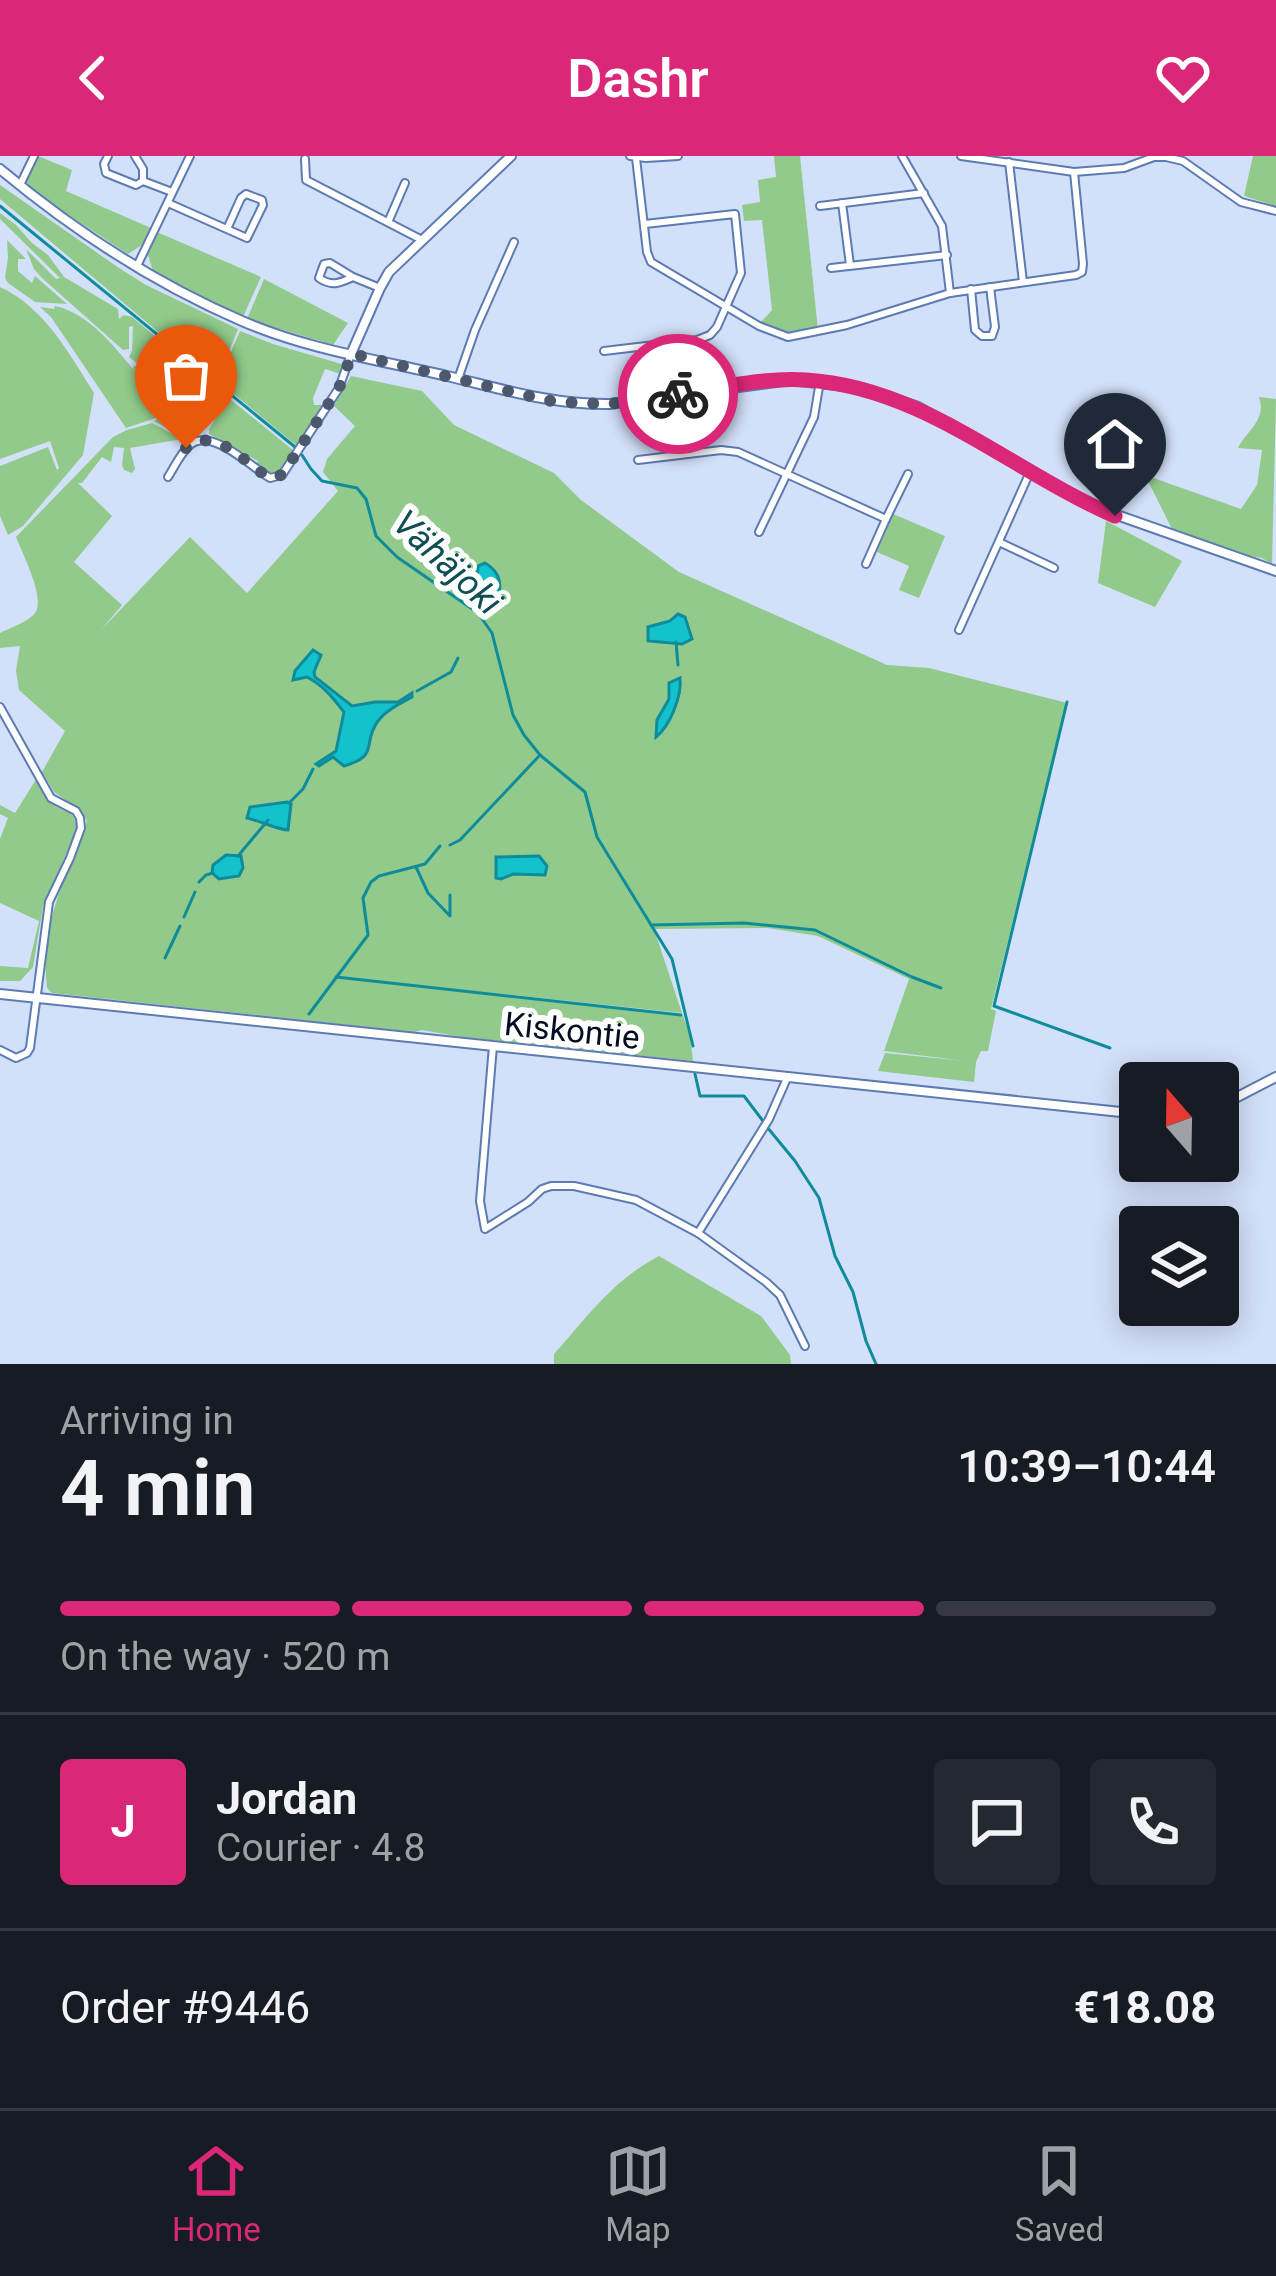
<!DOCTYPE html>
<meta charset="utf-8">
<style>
:root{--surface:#171b24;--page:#242831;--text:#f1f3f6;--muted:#9ea1a6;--line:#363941;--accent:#db2777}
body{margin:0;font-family:Roboto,sans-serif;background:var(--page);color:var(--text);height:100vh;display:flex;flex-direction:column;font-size:45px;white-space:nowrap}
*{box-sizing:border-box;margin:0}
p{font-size:39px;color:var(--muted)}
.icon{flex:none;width:66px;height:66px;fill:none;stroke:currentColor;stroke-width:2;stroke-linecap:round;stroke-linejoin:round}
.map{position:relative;height:1208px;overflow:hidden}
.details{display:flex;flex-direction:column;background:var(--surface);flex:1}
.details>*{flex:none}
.needle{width:78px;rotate:340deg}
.fabs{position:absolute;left:1119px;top:906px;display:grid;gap:24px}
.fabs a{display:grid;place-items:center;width:120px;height:120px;border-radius:12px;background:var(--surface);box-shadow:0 6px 30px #0003;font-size:60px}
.pin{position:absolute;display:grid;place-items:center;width:102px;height:102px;color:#fff;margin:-123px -51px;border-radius:50% 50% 50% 0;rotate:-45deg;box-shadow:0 0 12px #0007}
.pin .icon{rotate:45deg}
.courier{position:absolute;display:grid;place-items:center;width:120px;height:120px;margin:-60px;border:9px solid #db2777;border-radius:50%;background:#fff;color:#222;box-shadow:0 3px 15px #0007}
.summary em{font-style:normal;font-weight:600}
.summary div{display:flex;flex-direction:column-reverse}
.summary{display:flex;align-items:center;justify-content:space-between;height:204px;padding:0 60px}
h1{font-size:78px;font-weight:600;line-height:90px}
.bar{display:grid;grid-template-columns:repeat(4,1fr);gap:18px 12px;align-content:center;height:144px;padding:0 60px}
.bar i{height:15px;border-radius:9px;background:var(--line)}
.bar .current{background:var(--accent)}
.bar p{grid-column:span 4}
.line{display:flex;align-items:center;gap:30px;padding:0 60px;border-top:3px solid var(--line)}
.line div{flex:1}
.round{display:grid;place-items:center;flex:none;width:126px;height:126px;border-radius:12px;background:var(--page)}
header{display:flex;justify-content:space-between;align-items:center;height:156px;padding:0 60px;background:var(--accent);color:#fff;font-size:54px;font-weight:600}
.dock{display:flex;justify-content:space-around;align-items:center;height:168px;border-top:3px solid var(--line);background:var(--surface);font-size:33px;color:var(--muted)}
.dock a{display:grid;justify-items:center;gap:6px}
.dock .current{color:var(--accent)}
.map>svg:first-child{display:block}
.green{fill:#92ca8b}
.water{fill:#14c2cd;stroke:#0f8c9a;stroke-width:3}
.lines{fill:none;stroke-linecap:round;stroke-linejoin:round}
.stream{stroke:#0f8c9a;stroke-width:3}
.street-casing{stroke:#5c7bb3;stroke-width:10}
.secondary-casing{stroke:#5c7bb3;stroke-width:12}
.street{stroke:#fff;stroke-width:6}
.secondary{stroke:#fff;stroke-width:8}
.done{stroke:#4c586e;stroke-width:12;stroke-dasharray:0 21.6}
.route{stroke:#db2777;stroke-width:15}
.labels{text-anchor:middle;stroke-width:12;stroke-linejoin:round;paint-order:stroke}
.street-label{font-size:33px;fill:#040e23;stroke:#fff}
.water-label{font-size:36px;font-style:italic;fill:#0d4f53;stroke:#fff}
</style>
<header><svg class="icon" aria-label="back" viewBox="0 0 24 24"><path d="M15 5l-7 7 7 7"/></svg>Dashr<svg class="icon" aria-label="heart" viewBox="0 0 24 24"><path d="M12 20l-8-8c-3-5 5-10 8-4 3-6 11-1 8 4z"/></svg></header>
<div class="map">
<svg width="1276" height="1208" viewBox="0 0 1276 1208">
<rect width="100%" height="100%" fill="#d2e0f9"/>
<g class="green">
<path d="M38 0 72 14 66 35 151 72 142 89 128 98 29 33 27 25Z"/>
<path d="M774 0H800L818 174 785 177 761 166 772 154 762 64 744 65 742 49 760 46 758 24 776 21Z"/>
<path d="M1253 0H1276V50L1244 40Z"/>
<path d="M0 29 119 112 146 129 238 173 224 208 213 222 0 43Z"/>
<path d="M0 57 16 69 32 87 48 99 64 121 118 153 119 163 124 159 132 161 212 227 194 242 191 240 194 236 187 228 180 235 162 226 171 233V236L176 239 178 237 189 244 162 260 126 272 51 161 40 151 54 153 55 150C88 157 114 190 133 213L134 210H140L129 201 132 195 133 170 129 171V193L123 194 42 122 34 113 26 93 56 123 60 122 0 63Z"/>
<path d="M157 76 261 121 243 161 153 115 147 96Z"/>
<path d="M7 84 26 103H18V115L32 127 35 120 67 148 35 146 8 127 5 122 8 101Z"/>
<path d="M264 123 348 167 333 189 247 163Z"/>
<path d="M0 131C44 151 69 197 94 237L83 299 23 370 8 379 0 360V310L48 291 57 314 59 312 50 285 0 303Z"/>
<path d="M240 175 273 188 345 209 341 218 325 213 313 242 314 249H325L297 290 218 225Z"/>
<path d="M351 220 422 235 454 269 554 317 581 344 679 416 887 509 929 512 1067 547 991 853 996 855 988 895H981L976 906 974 926 878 915 885 897 966 905 884 895 909 823 818 780 768 772 654 773 682 857 475 835 683 860 690 880 693 905 462 881 422 874 414 876 52 837 47 832C40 767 65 724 87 665L79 653 54 636 42 616 65 575 19 534 16 515 20 490 0 492V477C10 472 28 466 35 457 46 442 22 397 16 381L113 281 127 274 152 267 182 283 130 292 135 313 132 317 124 314 122 309 124 292 114 291 111 306 102 301 82 327H78L112 360 74 406 122 449 102 473 190 381 247 437 338 335 323 316 327 303 355 270 334 250Z"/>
<path d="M214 230 294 295C283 314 279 324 257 310L258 305 209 278V273L224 249 211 233Z"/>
<path d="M1259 241 1276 243 1272 408 1262 402 1238 398 1172 373 1145 319 1241 353 1257 329 1262 294 1238 292C1247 274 1267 264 1259 241Z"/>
<path d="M188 249 199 268 183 275 185 282 154 265Z"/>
<path d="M893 358 945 380 919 442 899 434 909 410 877 396Z"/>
<path d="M1106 365 1182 405 1155 451 1098 427Z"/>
<path d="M37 622C41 630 46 641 52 647 65 659 74 651 77 673L43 750 33 811 20 825H0V810L28 812 39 765 0 747V683L8 662 0 658V649L15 657Z"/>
<path d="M659 1100 761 1160 790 1199 791 1208H554V1198C588 1160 613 1124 659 1100Z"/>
</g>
<g class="water">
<path d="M485 407C501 416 503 431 496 446L483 447 476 439 478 410Z"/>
<path d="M678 458 685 461 692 483 682 488 648 485V471L670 465Z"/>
<path d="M313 494 321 499 314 516 315 521 352 550 375 546H398L412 537V541C401 547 386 554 378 565 361 588 381 599 344 610L333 601 319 610 316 608 336 595 344 556C333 542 324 530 307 521L293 524 295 515Z"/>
<path d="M680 522C682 540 670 570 656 581L657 564 669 543V527Z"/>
<path d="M287 646 291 648 288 674C279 674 260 665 247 662L250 651Z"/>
<path d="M226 699 241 700 243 712 239 720 219 723 212 717 213 709Z"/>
<path d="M539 700 547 710 545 719 513 718 501 723 496 722V701Z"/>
</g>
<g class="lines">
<g class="stream">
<path d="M0 50 295 291"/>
<path d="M302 299 311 313 322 325 357 332 366 343 376 380 397 401 478 457 492 477 513 559 524 579 540 599 585 636 597 681 672 803 693 890"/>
<path d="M676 486 678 509"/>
<path d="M417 535 451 516 458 502"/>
<path d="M1067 546 994 850 1110 892"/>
<path d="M289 647 303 633 313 613"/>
<path d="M450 689 460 684 540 599"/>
<path d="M238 700 268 664"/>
<path d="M416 711 428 737 450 760V739"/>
<path d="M199 726 206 719 213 717"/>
<path d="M184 761 195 736"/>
<path d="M651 769 744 767 815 774 912 821 941 832"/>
<path d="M165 802 180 770"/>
<path d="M336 821 681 859"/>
<path d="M309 858 368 779 363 742 371 726 379 720 425 708 440 690"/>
<path d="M695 918 700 940H744L763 965"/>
<path d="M767 971 795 1005 819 1042 835 1100 853 1136 866 1185 876 1208"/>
</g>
<g class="street-casing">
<g id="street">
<path d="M108 0 104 8 106 17 136 29 143 25"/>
<path d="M135 0 143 13V25L172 36"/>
<path d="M630 0 646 2 678 0"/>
<path d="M902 0 942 70 950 137"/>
<path d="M961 0 1074 16 1124 12 1154 1H1166L1183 5 1241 46 1276 55"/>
<path d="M636 2 647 96 651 106 759 170 788 181 847 169 950 137 1076 119 1082 116 1083 108 1074 16"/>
<path d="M305 3 306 24 422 84"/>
<path d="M1009 6 1023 126"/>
<path d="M20 29 34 0"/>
<path d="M168 47 247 82 263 49 262 44 246 38 241 42 227 73"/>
<path d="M842 47 850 109"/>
<path d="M820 50 924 37"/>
<path d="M389 64 405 27"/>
<path d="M137 110 190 0"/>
<path d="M831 112 947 99"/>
<path d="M353 121C340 127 332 131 319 122L324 108 330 107 353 121 380 132"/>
<path d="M971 133 975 174 982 180H992L995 171 990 131"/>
<path d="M604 195 697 184 710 179 717 171 741 117 735 58 645 68"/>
<path d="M458 223 475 174 514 86"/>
<path d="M638 304 721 294 738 296 886 363 866 408"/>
<path d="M168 321C175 310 181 296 191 288 212 272 250 310 270 322L282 319 339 232 351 198"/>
<path d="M886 363 908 318"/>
<path d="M759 376 814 261 820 225"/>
<path d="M999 386 1054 412"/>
<path d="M959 474 1030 316"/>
<path d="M0 551 51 642 76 655 80 662 81 672 70 702 49 746 30 892 27 897 16 902 0 894"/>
<path d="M493 890 480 1045 485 1073 528 1046 542 1033 551 1030H574L636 1044 698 1077 766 1126 780 1139 805 1190"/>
<path d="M698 1077 769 963 788 920"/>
</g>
</g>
<g class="secondary-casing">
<g id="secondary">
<path d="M0 13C72 73 156 128 242 165 306 193 379 204 447 220 502 233 553 249 610 248L791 224 862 232 918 251 1097 352 1276 415"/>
<path d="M351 198 380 132 389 116 511 0"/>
<path d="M0 838 1140 958"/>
<path d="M1218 951 1276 921"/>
</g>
</g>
<use href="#street" class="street"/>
<use href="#secondary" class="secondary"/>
</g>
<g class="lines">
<path class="done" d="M186 292C212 268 246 307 269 322L282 319 339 232 352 198 555 246 610 248 678 238"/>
<path class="route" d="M678 238C720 232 764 221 806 224 923 231 1011 315 1115 360"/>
</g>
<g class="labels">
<g class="street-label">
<text transform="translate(572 874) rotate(6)" y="12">Kiskontie</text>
</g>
<g class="water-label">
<text transform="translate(448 406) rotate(43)" y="13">Vähäjoki</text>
</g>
</g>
</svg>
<div class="fabs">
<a><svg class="needle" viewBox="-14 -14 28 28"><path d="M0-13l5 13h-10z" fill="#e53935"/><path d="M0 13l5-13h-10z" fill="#9ea1a6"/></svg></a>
<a><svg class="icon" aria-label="layers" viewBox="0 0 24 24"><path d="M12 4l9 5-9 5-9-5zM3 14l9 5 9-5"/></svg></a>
</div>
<div class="pin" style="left:186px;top:292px;background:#ea580c"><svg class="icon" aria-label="bag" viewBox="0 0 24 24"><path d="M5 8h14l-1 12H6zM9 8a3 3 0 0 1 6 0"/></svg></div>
<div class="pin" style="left:1115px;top:360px;background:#1f2937"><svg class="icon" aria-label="home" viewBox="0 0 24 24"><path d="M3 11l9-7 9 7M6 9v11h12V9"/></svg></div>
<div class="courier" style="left:678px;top:238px"><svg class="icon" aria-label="bike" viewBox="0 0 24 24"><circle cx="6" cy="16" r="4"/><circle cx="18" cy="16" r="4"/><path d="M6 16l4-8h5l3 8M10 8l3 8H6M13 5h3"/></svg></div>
</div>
<section class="details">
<div class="summary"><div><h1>4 min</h1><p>Arriving in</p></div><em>10:39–10:44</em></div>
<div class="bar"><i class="current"></i><i class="current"></i><i class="current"></i><i></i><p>On the way · 520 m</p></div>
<div class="line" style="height:216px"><b class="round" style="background:var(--accent);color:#fff">J</b><div><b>Jordan</b><p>Courier · 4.8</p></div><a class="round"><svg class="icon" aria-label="chat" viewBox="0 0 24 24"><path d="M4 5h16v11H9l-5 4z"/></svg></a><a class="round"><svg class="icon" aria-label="phone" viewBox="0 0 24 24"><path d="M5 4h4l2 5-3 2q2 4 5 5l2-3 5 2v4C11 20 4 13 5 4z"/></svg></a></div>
<div class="line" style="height:156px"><div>Order #9446</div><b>€18.08</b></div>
</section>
<nav class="dock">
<a class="current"><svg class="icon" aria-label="home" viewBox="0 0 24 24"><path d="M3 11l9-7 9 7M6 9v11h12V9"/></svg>Home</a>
<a><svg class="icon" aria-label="map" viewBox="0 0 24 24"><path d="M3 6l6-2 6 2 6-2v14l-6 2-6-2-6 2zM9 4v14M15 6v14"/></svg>Map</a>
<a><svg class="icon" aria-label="saved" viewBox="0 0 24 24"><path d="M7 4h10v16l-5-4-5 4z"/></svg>Saved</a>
</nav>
